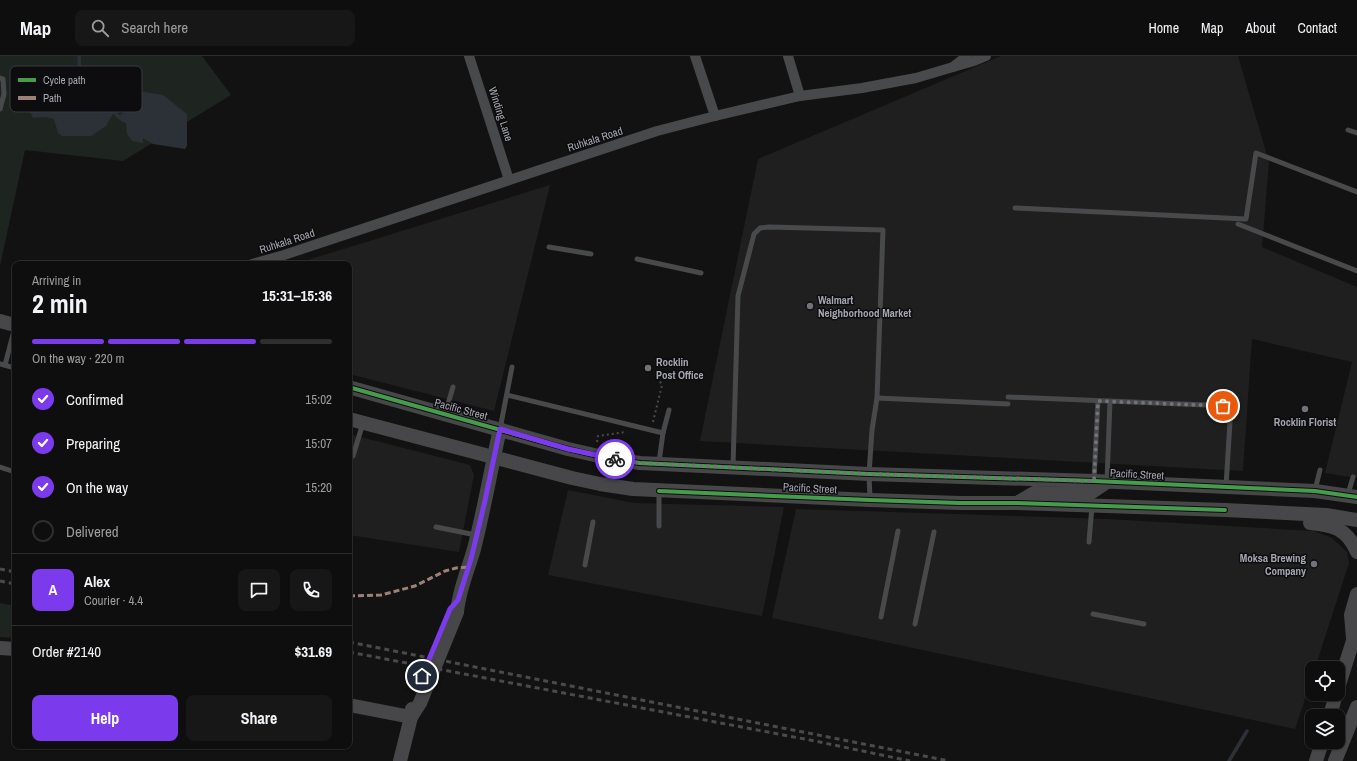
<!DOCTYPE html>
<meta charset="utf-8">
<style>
:root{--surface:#0e0e0e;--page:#171717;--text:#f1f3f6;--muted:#9b9c9e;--line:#2e2e2e;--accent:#7c3aed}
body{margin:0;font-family:"Archivo Narrow",sans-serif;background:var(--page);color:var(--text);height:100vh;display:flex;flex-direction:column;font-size:15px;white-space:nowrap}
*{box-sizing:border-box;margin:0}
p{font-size:13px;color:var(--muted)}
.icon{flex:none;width:22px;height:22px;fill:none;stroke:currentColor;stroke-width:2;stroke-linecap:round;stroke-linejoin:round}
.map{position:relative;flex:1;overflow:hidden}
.side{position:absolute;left:12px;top:205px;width:340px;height:488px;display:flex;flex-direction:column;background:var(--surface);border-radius:8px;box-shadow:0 1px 3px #0004,0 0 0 1px var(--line)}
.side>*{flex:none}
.fabs{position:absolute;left:1305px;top:605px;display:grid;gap:8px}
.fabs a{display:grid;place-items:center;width:40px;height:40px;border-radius:8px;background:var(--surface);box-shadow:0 1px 3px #0004,0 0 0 1px var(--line);font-size:20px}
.pin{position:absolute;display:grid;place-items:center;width:34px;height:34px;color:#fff;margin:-17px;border:2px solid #fff;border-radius:50%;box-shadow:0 1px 4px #0007}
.courier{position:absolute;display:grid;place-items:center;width:40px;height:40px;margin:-20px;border:3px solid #7c3aed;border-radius:50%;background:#fff;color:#222;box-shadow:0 1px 5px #0007}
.summary em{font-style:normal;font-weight:700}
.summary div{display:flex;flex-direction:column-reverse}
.summary{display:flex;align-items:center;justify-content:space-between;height:68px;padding:0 20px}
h1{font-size:26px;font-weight:700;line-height:30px}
.bar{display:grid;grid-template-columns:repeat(4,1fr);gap:6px 4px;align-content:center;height:48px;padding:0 20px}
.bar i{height:5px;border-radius:3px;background:var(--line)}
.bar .current{background:var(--accent)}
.bar p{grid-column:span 4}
.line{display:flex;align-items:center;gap:10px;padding:0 20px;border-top:1px solid var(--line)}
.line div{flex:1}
.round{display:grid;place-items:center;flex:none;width:42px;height:42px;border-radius:8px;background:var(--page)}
ol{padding:0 20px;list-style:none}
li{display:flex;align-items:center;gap:12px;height:44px}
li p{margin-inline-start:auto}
li .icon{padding:4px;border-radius:50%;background:var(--accent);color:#fff;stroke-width:4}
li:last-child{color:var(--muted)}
li i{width:22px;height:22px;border:2px solid var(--line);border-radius:50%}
.cta{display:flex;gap:8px;margin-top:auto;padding:8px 20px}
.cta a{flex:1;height:46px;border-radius:8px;background:var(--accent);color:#fff;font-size:16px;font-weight:700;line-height:46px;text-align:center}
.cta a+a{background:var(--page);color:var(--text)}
header{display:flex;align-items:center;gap:24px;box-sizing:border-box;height:56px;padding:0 20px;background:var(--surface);border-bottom:1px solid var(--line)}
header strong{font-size:19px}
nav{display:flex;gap:22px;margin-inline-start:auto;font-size:14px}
.search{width:280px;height:36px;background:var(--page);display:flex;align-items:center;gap:10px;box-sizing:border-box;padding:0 14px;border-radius:8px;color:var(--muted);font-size:15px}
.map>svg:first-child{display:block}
.built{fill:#1f1f20}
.green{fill:#1e2420}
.water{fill:#2c3138}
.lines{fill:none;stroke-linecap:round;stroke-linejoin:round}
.stream{stroke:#2c3138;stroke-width:3.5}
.path{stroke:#4a4a4d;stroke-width:2;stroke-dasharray:2 3;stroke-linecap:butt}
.lane{stroke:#48494b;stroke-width:5}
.street{stroke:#48494b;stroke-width:10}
.secondary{stroke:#474749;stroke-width:14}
.rail{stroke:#4a4a4d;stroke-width:3;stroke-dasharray:5 4;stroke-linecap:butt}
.quiet{stroke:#9e8076;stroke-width:3;stroke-dasharray:6 3;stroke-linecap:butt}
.cycleway-casing{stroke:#0d0c0e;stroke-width:6}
.cycleway{stroke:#469c4c;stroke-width:4}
.done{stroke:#727379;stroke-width:4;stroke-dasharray:0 7.2}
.route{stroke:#7c3aed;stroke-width:5}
.poi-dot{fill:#727379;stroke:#0d0c0e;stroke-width:1.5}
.labels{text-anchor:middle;stroke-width:3;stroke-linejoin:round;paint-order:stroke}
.street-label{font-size:11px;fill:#a5a7b1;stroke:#0d0c0e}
.poi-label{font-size:11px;font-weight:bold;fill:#a5a7b1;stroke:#0d0c0e;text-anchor:start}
.key{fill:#0d0c0e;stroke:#3b3a3f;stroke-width:1}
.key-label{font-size:11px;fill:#a5a7b1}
</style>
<header>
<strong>Map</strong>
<div class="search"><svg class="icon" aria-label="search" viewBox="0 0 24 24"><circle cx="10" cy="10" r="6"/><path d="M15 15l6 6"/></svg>Search here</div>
<nav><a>Home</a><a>Map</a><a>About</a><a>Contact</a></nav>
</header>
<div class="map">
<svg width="1357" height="705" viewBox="0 0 1357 705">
<rect width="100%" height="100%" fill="#121212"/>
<g class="built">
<path d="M1001 0H1238L1269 106 1262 191 1357 231V422L1325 417 1352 306 1252 283 1243 415 700 385 758 103Z"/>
<path d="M550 129 494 355 349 318V208H295Z"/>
<path d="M349 378 470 409 474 419 459 496 349 479Z"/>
<path d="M568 434 634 447 784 451 762 560 548 519Z"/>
<path d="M796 453 1108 463 1314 475 1332 482 1347 496 1349 507 1315 612H1312V622L1295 673 772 562Z"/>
</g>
<g class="green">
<path d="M0 0H202L231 39 123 105 25 94 0 210Z"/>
<path d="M0 547 15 550V582L0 581Z"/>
</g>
<g class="water">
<path d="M71 17 107 30 114 56 106 70 91 80H62L58 77 54 63 46 61 33 62 26 47 28 32C43 22 53 18 71 17Z"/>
<path d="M139 35 163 39 187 58V90L185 93 153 88 143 82V87L132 85 127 78 126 67 121 65 120 59C129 53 136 46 139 35Z"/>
</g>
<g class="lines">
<g class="stream">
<path d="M79 0 80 20"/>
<path d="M114 56 120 62"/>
<path d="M1229 705 1247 675"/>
</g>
<g class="path">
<path d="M653 366 662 329 658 322"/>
<path d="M597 386 598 380 625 376"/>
</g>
<g class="lane">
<path d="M0 22 3 23 4 38 0 53"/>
<path d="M1348 74 1357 77"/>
<path d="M1015 152 1246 163 1256 97 1357 136"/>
<path d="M1238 168 1357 215"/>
<path d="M549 191 591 198"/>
<path d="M637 203 701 217"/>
<path d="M0 308 15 312"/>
<path d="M5 309 15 271"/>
<path d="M507 339 663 377"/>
<path d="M1008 341 1231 350 1226 430"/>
<path d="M877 342 1008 348"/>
<path d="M445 358 453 331"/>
<path d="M500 373 512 311"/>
<path d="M353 400 363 367"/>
<path d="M659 406 663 377 669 354"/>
<path d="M733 410 738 240 754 178 760 172 769 171 883 174 877 342 872 374 869 418 870 443"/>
<path d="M0 411 15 416"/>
<path d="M1094 424 1098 345"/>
<path d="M1107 425 1110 345"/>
<path d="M1315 434 1320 414"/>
<path d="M659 435V470"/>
<path d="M1348 438 1353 421"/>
<path d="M436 471 476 479"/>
<path d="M1089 486 1092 450"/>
<path d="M585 509 593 466"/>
<path d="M1093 558 1144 568"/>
<path d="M881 561 898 475"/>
<path d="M915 568 934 476"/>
</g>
<g class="street">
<path d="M469 0 509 124"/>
<path d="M695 0 715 60"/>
<path d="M788 0 800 40"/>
<path d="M967 0 953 11 974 5 986 0"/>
<path d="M252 208 284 199 657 75 715 60 800 40 862 32 916 22 953 11"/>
</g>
<g class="secondary">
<path d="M0 265 15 269"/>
<path d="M349 333 352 332 568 393 612 403 640 407 869 418 1094 425 1315 435 1357 441"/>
<path d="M349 363 572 422 600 428 633 433 870 444 960 447H1017L1225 454 1326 459 1357 464"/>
<path d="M1017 447 1034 437 1089 438 1107 426"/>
<path d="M1310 467C1334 469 1347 473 1357 496"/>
<path d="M1353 582 1351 559 1357 538"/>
<path d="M0 592 15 593"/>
<path d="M1338 632 1357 572"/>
<path d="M349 649 411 661"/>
<path d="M1330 660 1336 638"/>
<path d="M411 661 420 647 457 556C459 534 468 514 474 493 484 454 491 413 500 373"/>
<path d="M400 705 411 661 412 653"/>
<path d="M1316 705 1322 686"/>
<path d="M1335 705 1357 651"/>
</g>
<g class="rail">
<path d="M0 513 15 516"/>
<path d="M0 525 15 528"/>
<path d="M349 586 949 705"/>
<path d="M349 596 815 685 910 705"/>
</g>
<path class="quiet" d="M349 540 381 539 415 530 445 515 456 512 469 511"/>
<g class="cycleway-casing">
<g id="cycleway">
<path d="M349 333 352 332 568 393 612 403 640 407 869 418 1094 425 1315 435 1357 441"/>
<path d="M659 435 870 444 960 447H1017L1225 454"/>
</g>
</g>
<use href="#cycleway" class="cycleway"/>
</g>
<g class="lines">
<path class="done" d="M615 403 640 407 869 418 1094 425 1098 345 1223 350"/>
<path class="route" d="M422 620 450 553 458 544 471 503 484 449 500 373 568 393 615 403"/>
</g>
<g class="poi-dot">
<circle cx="810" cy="250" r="4"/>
<circle cx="648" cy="312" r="4"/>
<circle cx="1305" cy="353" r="4"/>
<circle cx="1314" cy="508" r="4"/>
</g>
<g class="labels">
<g class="street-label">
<text transform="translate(501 58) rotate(72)" y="4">Winding Lane</text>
<text transform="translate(595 83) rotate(-18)" y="4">Ruhkala Road</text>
<text transform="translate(287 185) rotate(-18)" y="4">Ruhkala Road</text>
<text transform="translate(461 353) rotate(15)" y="4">Pacific Street</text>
<text transform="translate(1137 418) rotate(3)" y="4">Pacific Street</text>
<text transform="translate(810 432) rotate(3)" y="4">Pacific Street</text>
</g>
<g class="poi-label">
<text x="818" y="248">Walmart<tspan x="818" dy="13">Neighborhood Market</tspan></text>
<text x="656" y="310">Rocklin<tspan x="656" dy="13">Post Office</tspan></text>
<text x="1305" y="370" text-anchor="middle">Rocklin Florist</text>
<text x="1306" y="506" text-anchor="end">Moksa Brewing<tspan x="1306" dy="13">Company</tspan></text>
</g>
</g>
<rect x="10" y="10" width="132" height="46" rx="6" class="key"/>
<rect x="18" y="22" width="18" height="4" fill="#469c4c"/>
<rect x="18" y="40" width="18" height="4" fill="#9e8076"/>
<g class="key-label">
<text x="43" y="28">Cycle path</text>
<text x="43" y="46">Path</text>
</g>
</svg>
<div class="fabs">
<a><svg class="icon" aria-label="locate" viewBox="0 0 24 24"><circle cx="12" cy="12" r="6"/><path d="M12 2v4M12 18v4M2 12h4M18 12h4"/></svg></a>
<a><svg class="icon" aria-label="layers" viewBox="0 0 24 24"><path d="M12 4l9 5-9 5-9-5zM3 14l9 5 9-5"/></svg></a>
</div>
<div class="pin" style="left:1223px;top:350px;background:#ea580c"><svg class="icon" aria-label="bag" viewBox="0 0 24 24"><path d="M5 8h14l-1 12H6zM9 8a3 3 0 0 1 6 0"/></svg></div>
<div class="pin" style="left:422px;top:620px;background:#1f2937"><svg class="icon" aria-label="home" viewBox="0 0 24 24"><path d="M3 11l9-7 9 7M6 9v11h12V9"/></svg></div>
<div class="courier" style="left:615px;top:403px"><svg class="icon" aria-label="bike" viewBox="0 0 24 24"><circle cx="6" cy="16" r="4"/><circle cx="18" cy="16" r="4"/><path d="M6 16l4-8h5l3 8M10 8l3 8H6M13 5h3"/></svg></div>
<section class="side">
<div class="summary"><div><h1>2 min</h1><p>Arriving in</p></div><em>15:31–15:36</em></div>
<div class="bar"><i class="current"></i><i class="current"></i><i class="current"></i><i></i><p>On the way · 220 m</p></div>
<ol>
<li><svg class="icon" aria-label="check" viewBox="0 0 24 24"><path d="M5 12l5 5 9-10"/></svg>Confirmed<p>15:02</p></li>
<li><svg class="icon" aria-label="check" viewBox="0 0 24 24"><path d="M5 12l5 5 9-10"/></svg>Preparing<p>15:07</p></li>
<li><svg class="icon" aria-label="check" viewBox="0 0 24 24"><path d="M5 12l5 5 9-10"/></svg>On the way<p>15:20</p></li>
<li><i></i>Delivered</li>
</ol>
<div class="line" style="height:72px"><b class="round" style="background:var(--accent);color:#fff">A</b><div><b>Alex</b><p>Courier · 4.4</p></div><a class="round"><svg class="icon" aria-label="chat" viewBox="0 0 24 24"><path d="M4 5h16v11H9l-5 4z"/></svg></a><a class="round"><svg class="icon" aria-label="phone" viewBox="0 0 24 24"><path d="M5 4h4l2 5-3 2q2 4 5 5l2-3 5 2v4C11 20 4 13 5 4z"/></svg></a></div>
<div class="line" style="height:52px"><div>Order #2140</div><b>$31.69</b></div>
<div class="cta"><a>Help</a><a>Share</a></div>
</section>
</div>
